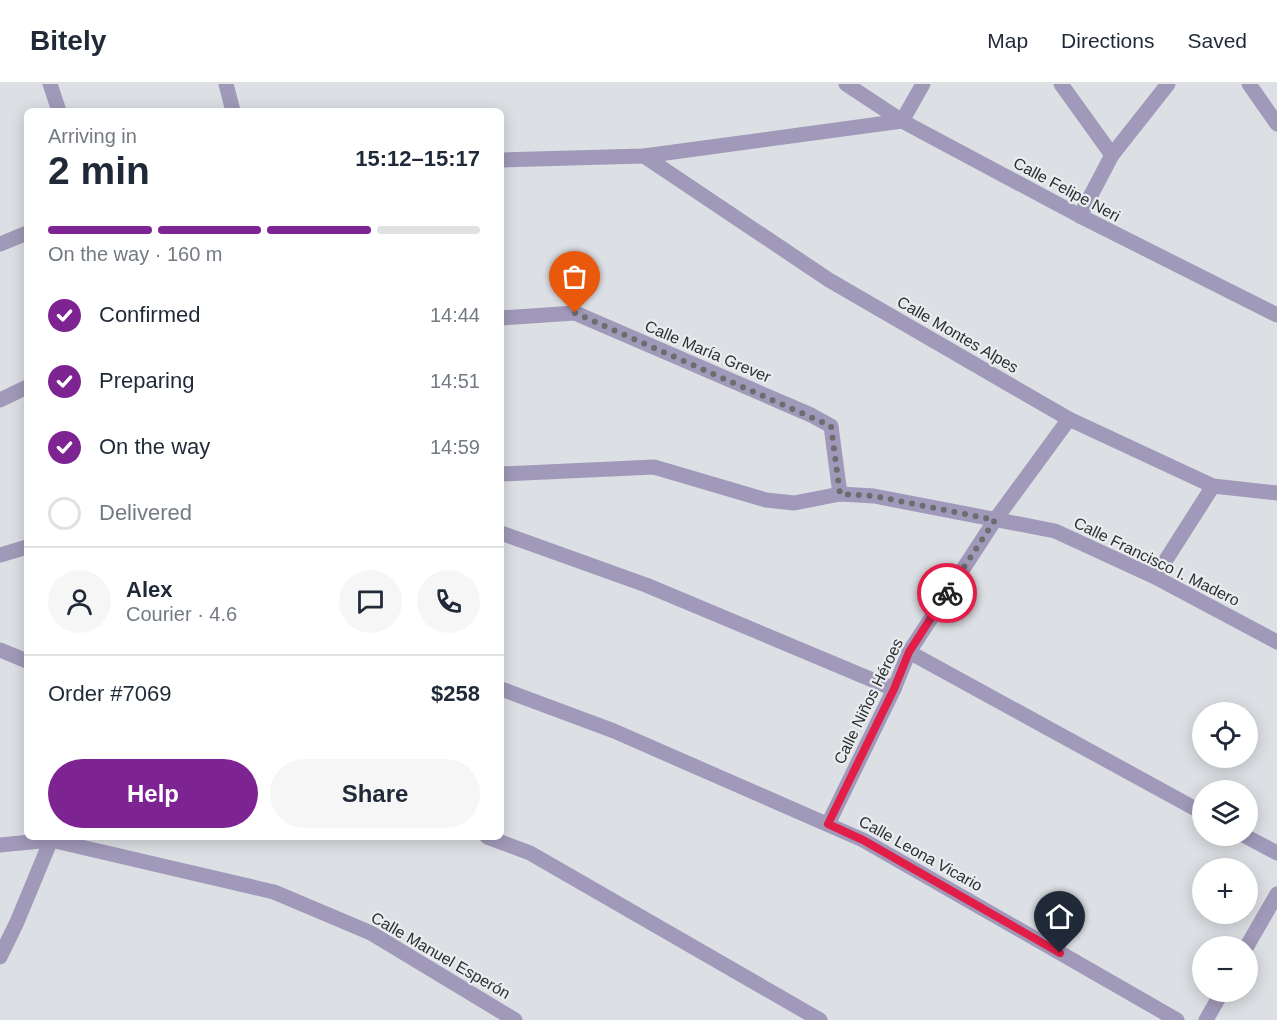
<!DOCTYPE html>
<meta charset="utf-8">
<style>
:root{--surface:#fff;--page:#f6f6f7;--text:#1f2937;--muted:#747a83;--line:#e0e1e3;--accent:#7e2492}
body{margin:0;font-family:Arial,sans-serif;background:var(--page);color:var(--text);height:100vh;display:flex;flex-direction:column;font-size:22px;white-space:nowrap}
*{box-sizing:border-box;margin:0}
p{font-size:20px;color:var(--muted)}
.icon{flex:none;width:33px;height:33px;fill:none;stroke:currentColor;stroke-width:2;stroke-linecap:round;stroke-linejoin:round}
.map{position:relative;flex:1;overflow:hidden}
.panel{position:absolute;left:24px;top:24px;width:480px;height:732px;display:flex;flex-direction:column;background:var(--surface);border-radius:9px;box-shadow:0 3px 15px #0003}
.panel>*{flex:none}
.buttons{position:absolute;left:1192px;top:618px;display:grid;gap:12px}
.buttons a{display:grid;place-items:center;width:66px;height:66px;border-radius:50%;background:var(--surface);box-shadow:0 3px 15px #0003;font-size:30px}
.pin{position:absolute;display:grid;place-items:center;width:51px;height:51px;color:#fff;margin:-62px -26px;border-radius:50% 50% 50% 0;rotate:-45deg;box-shadow:0 0 6px #0007}
.pin .icon{rotate:45deg}
.courier{position:absolute;display:grid;place-items:center;width:60px;height:60px;margin:-30px;border:4px solid #e11d48;border-radius:50%;background:#fff;color:#222;box-shadow:0 2px 8px #0007}
.summary em{font-style:normal;font-weight:700}
.summary div{display:flex;flex-direction:column-reverse}
.summary{display:flex;align-items:center;justify-content:space-between;height:102px;padding:0 24px}
h1{font-size:39px;font-weight:700;line-height:45px}
.bar{display:grid;grid-template-columns:repeat(4,1fr);gap:9px 6px;align-content:center;height:72px;padding:0 24px}
.bar i{height:8px;border-radius:4px;background:var(--line)}
.bar .selected{background:var(--accent)}
.bar p{grid-column:span 4}
.line{display:flex;align-items:center;gap:15px;padding:0 24px;border-top:2px solid var(--line)}
.line div{flex:1}
.round{display:grid;place-items:center;flex:none;width:63px;height:63px;border-radius:32px;background:var(--page)}
ol{padding:0 24px;list-style:none}
li{display:flex;align-items:center;gap:18px;height:66px}
li p{margin-inline-start:auto}
li .icon{padding:6px;border-radius:50%;background:var(--accent);color:#fff;stroke-width:4}
li:last-child{color:var(--muted)}
li i{width:33px;height:33px;border:3px solid var(--line);border-radius:50%}
.cta{display:flex;gap:12px;margin-top:auto;padding:12px 24px}
.cta a{flex:1;height:69px;border-radius:36px;background:var(--accent);color:#fff;font-size:24px;font-weight:700;line-height:69px;text-align:center}
.cta a+a{background:var(--page);color:var(--text)}
header{display:flex;align-items:center;gap:36px;box-sizing:border-box;height:84px;padding:0 30px;background:var(--surface);border-bottom:2px solid var(--line)}
header strong{font-size:28px}
nav{display:flex;gap:33px;margin-inline-start:auto;font-size:21px}
.map>svg:first-child{display:block}
.lines{fill:none;stroke-linecap:round;stroke-linejoin:round}
.street{stroke:#a099b9;stroke-width:15}
.done{stroke:#6b6d6f;stroke-width:6;stroke-dasharray:0 10.8}
.route{stroke:#e11d48;stroke-width:8}
.labels{text-anchor:middle;stroke-width:4.5;stroke-linejoin:round;paint-order:stroke}
.street-label{font-size:16px;fill:#2e2f31;stroke:#e9edf0}
</style>
<header>
<strong>Bitely</strong>
<nav><a>Map</a><a>Directions</a><a>Saved</a></nav>
</header>
<div class="map">
<svg width="1277" height="936" viewBox="0 0 1277 936">
<rect width="100%" height="100%" fill="#dcdfe3"/>
<g class="lines">
<g class="street">
<path d="M50 0 59 27"/>
<path d="M226 0 233 27"/>
<path d="M846 0 902 37 1080 132 1277 231"/>
<path d="M1061 0 1112 71"/>
<path d="M1249 0 1277 40"/>
<path d="M644 72 829 196 1069 335 1213 402 1277 409"/>
<path d="M501 76 644 72 902 37 923 0"/>
<path d="M1080 132 1112 71 1168 0"/>
<path d="M0 160 27 149"/>
<path d="M501 234 575 229 811 331 831 342 840 410"/>
<path d="M0 316 27 303"/>
<path d="M501 390 654 383 766 416 794 419 840 410 874 412 1055 447 1155 493 1277 558"/>
<path d="M501 449 646 501 894 605"/>
<path d="M0 471 27 463"/>
<path d="M1155 493 1213 402"/>
<path d="M0 566 27 577"/>
<path d="M909 568 1203 729"/>
<path d="M501 605 614 647 863 756 1177 936"/>
<path d="M828 740 894 605 909 568 995 436 1069 335"/>
<path d="M1245 752 1277 769"/>
<path d="M487 753 530 769 820 936"/>
<path d="M0 761 51 756 274 808 371 849 515 936"/>
<path d="M1247 862 1277 810"/>
<path d="M0 873 17 838 51 756"/>
<path d="M1206 936 1222 908"/>
</g>
</g>
<g class="lines">
<path class="done" d="M575 229 831 342 840 410 874 412 995 436 947 509"/>
<path class="route" d="M947 509 909 568 894 605 828 740 863 756 1060 869"/>
</g>
<g class="labels">
<g class="street-label">
<text transform="translate(1067 105) rotate(28)" y="6">Calle Felipe Neri</text>
<text transform="translate(958 250) rotate(30)" y="6">Calle Montes Alpes</text>
<text transform="translate(708 267) rotate(23)" y="6">Calle María Grever</text>
<text transform="translate(1157 477) rotate(26)" y="6">Calle Francisco I. Madero</text>
<text transform="translate(868 617) rotate(-64)" y="6">Calle Niños Héroes</text>
<text transform="translate(921 769) rotate(29)" y="6">Calle Leona Vicario</text>
<text transform="translate(441 871) rotate(30)" y="6">Calle Manuel Esperón</text>
</g>
</g>
</svg>
<div class="buttons">
<a><svg class="icon" aria-label="locate" viewBox="0 0 24 24"><circle cx="12" cy="12" r="6"/><path d="M12 2v4M12 18v4M2 12h4M18 12h4"/></svg></a>
<a><svg class="icon" aria-label="layers" viewBox="0 0 24 24"><path d="M12 4l9 5-9 5-9-5zM3 14l9 5 9-5"/></svg></a>
<a>+</a>
<a>−</a>
</div>
<div class="pin" style="left:575px;top:229px;background:#ea580c"><svg class="icon" aria-label="bag" viewBox="0 0 24 24"><path d="M5 8h14l-1 12H6zM9 8a3 3 0 0 1 6 0"/></svg></div>
<div class="pin" style="left:1060px;top:869px;background:#1f2937"><svg class="icon" aria-label="home" viewBox="0 0 24 24"><path d="M3 11l9-7 9 7M6 9v11h12V9"/></svg></div>
<div class="courier" style="left:947px;top:509px"><svg class="icon" aria-label="bike" viewBox="0 0 24 24"><circle cx="6" cy="16" r="4"/><circle cx="18" cy="16" r="4"/><path d="M6 16l4-8h5l3 8M10 8l3 8H6M13 5h3"/></svg></div>
<section class="panel">
<div class="summary"><div><h1>2 min</h1><p>Arriving in</p></div><em>15:12–15:17</em></div>
<div class="bar"><i class="selected"></i><i class="selected"></i><i class="selected"></i><i></i><p>On the way · 160 m</p></div>
<ol>
<li><svg class="icon" aria-label="check" viewBox="0 0 24 24"><path d="M5 12l5 5 9-10"/></svg>Confirmed<p>14:44</p></li>
<li><svg class="icon" aria-label="check" viewBox="0 0 24 24"><path d="M5 12l5 5 9-10"/></svg>Preparing<p>14:51</p></li>
<li><svg class="icon" aria-label="check" viewBox="0 0 24 24"><path d="M5 12l5 5 9-10"/></svg>On the way<p>14:59</p></li>
<li><i></i>Delivered</li>
</ol>
<div class="line" style="height:108px"><a class="round"><svg class="icon" aria-label="person" viewBox="0 0 24 24"><circle cx="12" cy="8" r="4"/><path d="M4 21q1-7 8-7t8 7"/></svg></a><div><b>Alex</b><p>Courier · 4.6</p></div><a class="round"><svg class="icon" aria-label="chat" viewBox="0 0 24 24"><path d="M4 5h16v11H9l-5 4z"/></svg></a><a class="round"><svg class="icon" aria-label="phone" viewBox="0 0 24 24"><path d="M5 4h4l2 5-3 2q2 4 5 5l2-3 5 2v4C11 20 4 13 5 4z"/></svg></a></div>
<div class="line" style="height:78px"><div>Order #7069</div><b>$258</b></div>
<div class="cta"><a>Help</a><a>Share</a></div>
</section>
</div>
